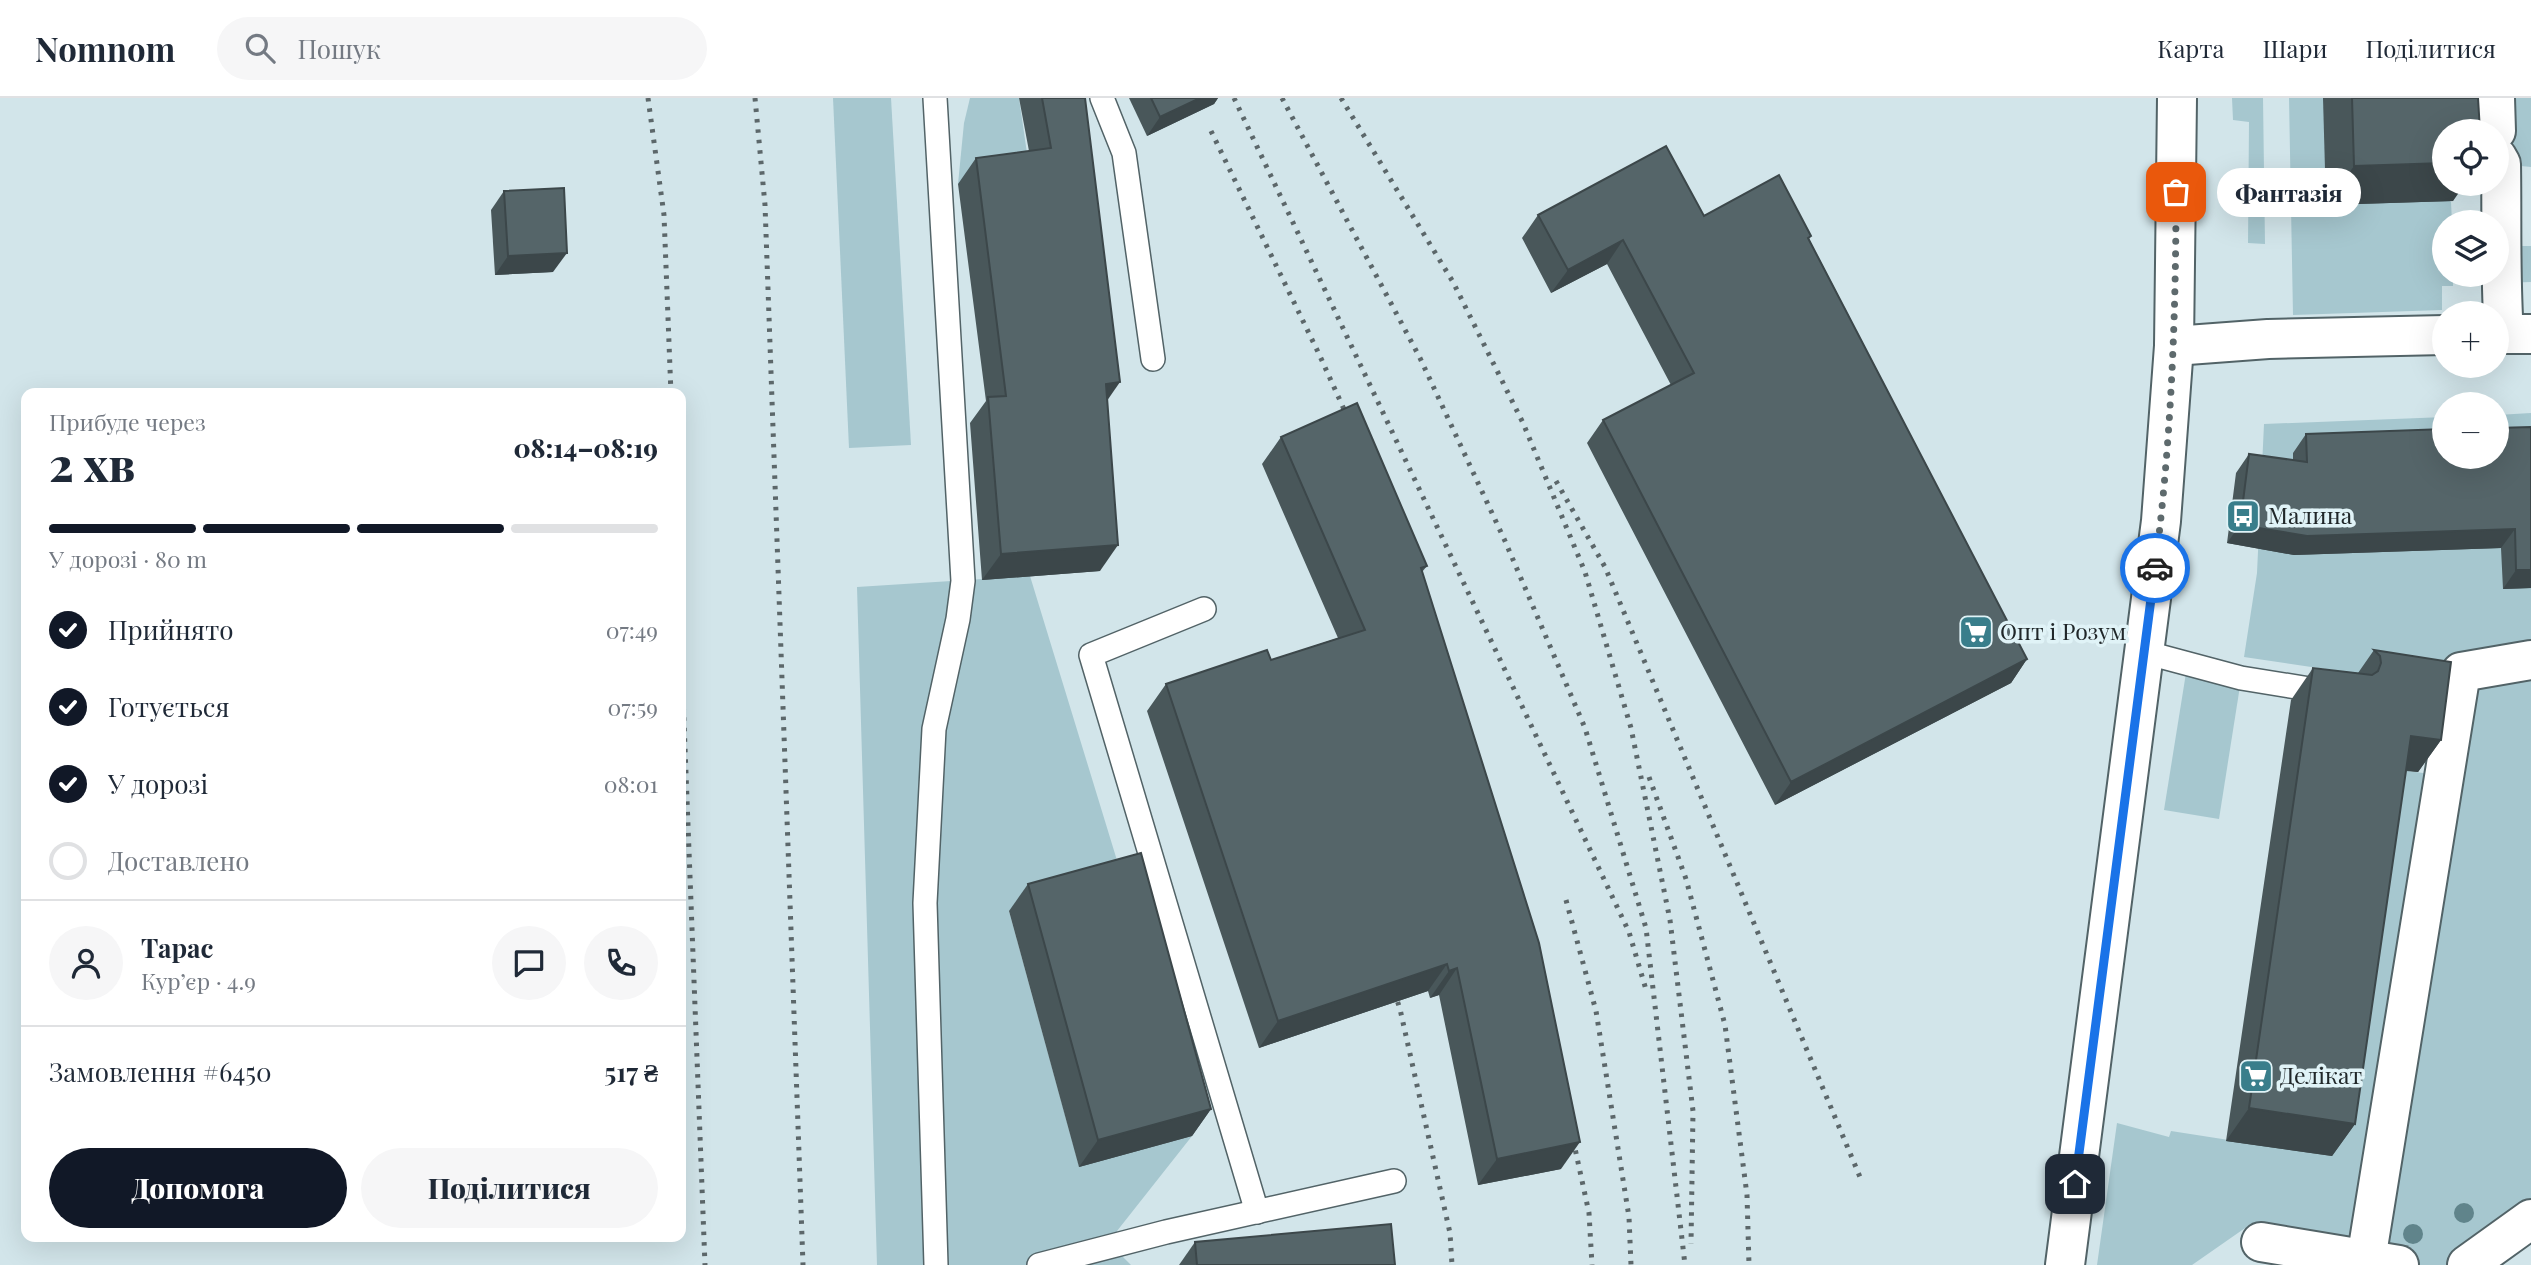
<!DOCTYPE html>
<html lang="uk">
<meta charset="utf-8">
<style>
:root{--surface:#fff;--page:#f6f6f7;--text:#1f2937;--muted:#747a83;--line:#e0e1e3;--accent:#111827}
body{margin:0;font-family:"Playfair Display",serif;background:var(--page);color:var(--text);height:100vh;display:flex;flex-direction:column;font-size:26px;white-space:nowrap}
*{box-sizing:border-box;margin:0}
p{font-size:23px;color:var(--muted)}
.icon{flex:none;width:38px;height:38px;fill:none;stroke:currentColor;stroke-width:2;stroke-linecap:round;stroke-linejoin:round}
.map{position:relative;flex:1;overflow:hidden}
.panel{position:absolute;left:21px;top:290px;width:665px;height:854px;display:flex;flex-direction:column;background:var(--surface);border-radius:14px;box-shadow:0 7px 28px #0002}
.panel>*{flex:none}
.buttons{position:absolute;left:2432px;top:21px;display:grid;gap:14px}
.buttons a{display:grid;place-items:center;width:77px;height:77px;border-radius:50%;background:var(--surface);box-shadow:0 7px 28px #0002;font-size:35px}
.pin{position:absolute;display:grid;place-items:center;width:60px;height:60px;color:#fff;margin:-30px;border-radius:14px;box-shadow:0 4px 10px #0006}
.courier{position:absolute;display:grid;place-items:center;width:70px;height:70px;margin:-35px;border:5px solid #1a73e8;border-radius:50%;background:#fff;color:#222;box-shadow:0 2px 9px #0007}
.bubble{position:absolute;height:49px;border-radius:24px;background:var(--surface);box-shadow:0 7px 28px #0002;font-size:23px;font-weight:800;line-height:49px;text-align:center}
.headline em{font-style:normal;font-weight:800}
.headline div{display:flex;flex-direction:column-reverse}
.headline{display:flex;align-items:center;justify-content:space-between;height:119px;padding:0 28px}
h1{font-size:46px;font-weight:800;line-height:52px}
.bar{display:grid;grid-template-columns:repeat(4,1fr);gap:10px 7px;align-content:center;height:84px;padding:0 28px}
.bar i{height:9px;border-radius:5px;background:var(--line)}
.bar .on{background:var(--accent)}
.bar p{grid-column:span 4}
.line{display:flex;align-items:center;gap:18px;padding:0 28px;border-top:2px solid var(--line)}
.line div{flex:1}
.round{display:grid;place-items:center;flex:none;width:74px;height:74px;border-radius:37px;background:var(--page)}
ol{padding:0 28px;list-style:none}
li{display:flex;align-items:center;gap:21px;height:77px}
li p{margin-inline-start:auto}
li .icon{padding:7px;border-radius:50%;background:var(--accent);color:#fff;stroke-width:4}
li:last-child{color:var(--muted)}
li i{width:38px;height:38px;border:4px solid var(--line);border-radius:50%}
.button{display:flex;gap:14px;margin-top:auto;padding:14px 28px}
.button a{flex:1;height:80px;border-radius:42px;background:var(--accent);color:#fff;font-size:28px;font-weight:800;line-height:80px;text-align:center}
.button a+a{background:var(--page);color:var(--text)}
header{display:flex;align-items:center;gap:42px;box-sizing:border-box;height:98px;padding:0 35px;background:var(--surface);border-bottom:2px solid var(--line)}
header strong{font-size:33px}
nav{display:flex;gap:38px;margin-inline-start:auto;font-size:24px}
.search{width:490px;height:63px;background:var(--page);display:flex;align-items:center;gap:18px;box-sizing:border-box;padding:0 24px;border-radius:38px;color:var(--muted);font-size:26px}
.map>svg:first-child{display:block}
.green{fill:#a6c7cf}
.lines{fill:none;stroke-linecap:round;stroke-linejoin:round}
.service-casing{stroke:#526367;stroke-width:26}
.minor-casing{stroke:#526367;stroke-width:42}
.tertiary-casing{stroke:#526367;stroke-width:42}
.secondary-casing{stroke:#526367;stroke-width:42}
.service{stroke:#fff;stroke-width:23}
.minor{stroke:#fff;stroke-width:38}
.tertiary{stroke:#fff;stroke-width:38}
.secondary{stroke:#fff;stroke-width:38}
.rail{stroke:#5c676a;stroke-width:5;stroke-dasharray:3.5 7;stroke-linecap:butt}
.tree{fill:#60848b}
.wall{fill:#49575a}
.shaded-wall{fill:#3c474a}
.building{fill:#556569;stroke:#3c474a;stroke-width:2}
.done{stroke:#5e6a6d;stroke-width:7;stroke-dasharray:0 12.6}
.route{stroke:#1a73e8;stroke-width:9}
.labels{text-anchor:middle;stroke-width:7;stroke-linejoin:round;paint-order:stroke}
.poi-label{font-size:23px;fill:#202729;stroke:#e0f3f7;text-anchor:start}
</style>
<header>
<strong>Nomnom</strong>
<div class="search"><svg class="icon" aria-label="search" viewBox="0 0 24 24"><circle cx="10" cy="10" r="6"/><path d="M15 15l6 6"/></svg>Пошук</div>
<nav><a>Карта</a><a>Шари</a><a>Поділитися</a></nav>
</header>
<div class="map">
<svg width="2531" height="1167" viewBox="0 0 2531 1167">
<rect width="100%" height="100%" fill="#d2e5ea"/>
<g class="green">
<path d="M833 0H891L911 347 849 350Z"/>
<path d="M970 0H1019L1030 76 958 86 964 25Z"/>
<path d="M2232 0H2263L2265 146 2248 145 2249 24 2233 22Z"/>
<path d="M2289 0H2323L2451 104 2452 124H2445V177H2453V188H2442V212L2293 217Z"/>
<path d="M2459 0H2531V69L2501 66Z"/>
<path d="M2503 148H2531V184L2501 185Z"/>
<path d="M2531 315V1121L2467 1167H2399L2261 1144 2248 1128 2192 1167H2097L2117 1025 2169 1039 2171 1033 2332 1058 2388 670 2444 678 2459 591 2244 559 2257 475 2264 326 2445 319V359H2497V317Z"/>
<path d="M1030 478 1123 782 1009 813 1079 1068 1192 1038 1117 1133 1122 1158 1131 1167H877L857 489Z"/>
<path d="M2186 575 2240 588 2219 721 2164 712Z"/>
</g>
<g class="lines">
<g class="service-casing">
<g id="service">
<path d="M935 0 963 483 958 521 934 631 925 805 936 1167"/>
<path d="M1102 0 1124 55 1153 261"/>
<path d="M1204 511 1091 557 1257 1114"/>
<path d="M2144 554 2241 580 2328 594"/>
<path d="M1039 1167 1166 1134 1394 1083"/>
</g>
</g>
<g class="minor-casing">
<g id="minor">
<path d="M2495 0 2496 33"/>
<path d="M2497 59 2501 66C2502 123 2500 180 2504 236"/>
<path d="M2261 1144 2399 1167"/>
<path d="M2366 1162 2461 574 2531 562"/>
<path d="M2467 1167 2531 1121"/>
</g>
</g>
<g class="tertiary-casing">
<g id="tertiary">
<path d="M2497 236H2531"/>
<path d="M2174 248 2268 241 2445 237"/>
</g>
</g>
<g class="secondary-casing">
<path id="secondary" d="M2065 1167 2161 423 2174 248 2177 0"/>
</g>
<use href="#service" class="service"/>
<use href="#minor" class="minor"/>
<use href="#tertiary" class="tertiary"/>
<use href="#secondary" class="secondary"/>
<g class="rail">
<path d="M648 0 664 117 671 296"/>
<path d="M755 0 765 107 803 1167"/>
<path d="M1234 0 1629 834 1647 895"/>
<path d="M1282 0 1420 260 1505 443 1585 630 1646 830 1685 1167"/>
<path d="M1341 0 1453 184 1523 325 1585 474 1631 630 1670 822 1693 1013 1691 1146"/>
<path d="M1211 33 1319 256 1352 329"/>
<path d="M1556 383 1605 469 1860 1079"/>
<path d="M681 546 705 1167"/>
<path d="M1649 679 1686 781 1725 927 1747 1097 1749 1167"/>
<path d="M1566 802 1596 913 1629 1119 1631 1167"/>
<path d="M1391 884 1400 911 1450 1135 1452 1167"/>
<path d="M1571 1032 1589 1115 1592 1167"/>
</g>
</g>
<g class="tree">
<circle cx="2464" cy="1115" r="10"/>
<circle cx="2413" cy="1136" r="10"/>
</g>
<g class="wall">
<path d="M1019 0H1085L1107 303 1100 473 982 482 970 325 986 303 958 86 976 60 1029 53Z"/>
<path d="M1129 0H1218L1214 6 1147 38Z"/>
<path d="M2323 0H2478L2453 103 2326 107Z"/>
<path d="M504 93 553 174 495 177 491 112Z"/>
<path d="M1538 117 1704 118 1811 138 1809 141 2027 561 2011 585 1775 707 1587 345 1603 322 1671 287 1607 166 1551 195 1522 140Z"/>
<path d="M2306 336 2497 359 2531 490 2503 491 2501 450 2294 457 2227 445 2236 375 2249 356 2293 362V355Z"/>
<path d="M1281 339 1427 468 1422 474 1561 1071 1478 1087 1439 897 1430 900 1428 893 1259 950 1147 613 1166 586 1271 562 1338 540 1262 366Z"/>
<path d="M2374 552 2451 564 2441 642 2418 674 2406 673 2355 1026 2332 1058 2226 1043 2291 602 2313 570 2358 575Z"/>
<path d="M1028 786 1211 1011 1192 1038 1079 1069 1009 813Z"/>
<path d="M1195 1144 1395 1167H1179Z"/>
</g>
<g class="shaded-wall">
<path d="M1200 0H1218L1214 6 1147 38 1160 19Z"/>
<path d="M2445 65V86H2465L2453 103 2326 107 2354 68Z"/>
<path d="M1623 142 1607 166 1551 195 1568 172Z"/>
<path d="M567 155 553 174 495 177 508 158Z"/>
<path d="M1120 284 1102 310 1106 286Z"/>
<path d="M2240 427 2515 431 2501 450 2294 457 2227 445Z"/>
<path d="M1118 447 1100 473 982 482 1001 456Z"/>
<path d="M2516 472H2531V490L2503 491Z"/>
<path d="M2027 561 2011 585 1775 707 1791 684Z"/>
<path d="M2411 638 2441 642 2418 674 2388 670Z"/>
<path d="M1447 866 1428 893 1259 950 1278 923Z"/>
<path d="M1457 870 1439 897 1430 900 1449 873Z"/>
<path d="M2249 1010 2355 1026 2332 1058 2226 1043Z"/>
<path d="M1211 1011 1192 1038 1079 1069 1098 1042Z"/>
<path d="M1580 1044 1561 1071 1478 1087 1497 1061Z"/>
</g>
<g class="building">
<path d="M1042 0H1085L1120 284 1106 286 1118 447 1001 456 988 299 1006 298 976 60 1051 50Z"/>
<path d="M1151 0H1200L1160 19Z"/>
<path d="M2352 0H2478L2480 33H2445V65L2354 68Z"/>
<path d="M1666 48 1704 118 1779 77 1811 138 1808 140 2027 561 1791 684 1603 322 1694 275 1623 142 1568 172 1538 117Z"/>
<path d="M564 90 567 155 508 158 504 93Z"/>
<path d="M1357 305 1427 468 1421 470 1539 845 1580 1044 1497 1061 1457 870 1449 873 1447 866 1278 923 1166 586 1267 552 1271 562 1365 532 1281 339Z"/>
<path d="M2531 329V472H2516L2515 431 2307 438 2240 427 2249 356 2307 364 2306 336 2445 331V359H2497V330Z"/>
<path d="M2374 552 2451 564 2441 642 2411 638 2355 1026 2249 1010 2313 570 2372 577 2378 573 2381 565 2380 558Z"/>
<path d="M1141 755 1211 1011 1098 1042 1028 786Z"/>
<path d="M1391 1126 1395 1167H1197L1195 1144Z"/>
</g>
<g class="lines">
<path class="done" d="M2155 470C2171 346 2176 220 2176 94"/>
<path class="route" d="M2075 1086 2155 470"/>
</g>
<defs>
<g id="bus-square" transform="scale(1.75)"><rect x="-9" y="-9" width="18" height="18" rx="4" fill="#397e8b" stroke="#e0f3f7"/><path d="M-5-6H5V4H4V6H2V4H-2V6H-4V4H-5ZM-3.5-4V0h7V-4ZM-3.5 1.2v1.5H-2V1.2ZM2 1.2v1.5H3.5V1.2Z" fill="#fff"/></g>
<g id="supermarket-square" transform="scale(1.75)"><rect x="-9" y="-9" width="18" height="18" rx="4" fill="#397e8b" stroke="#e0f3f7"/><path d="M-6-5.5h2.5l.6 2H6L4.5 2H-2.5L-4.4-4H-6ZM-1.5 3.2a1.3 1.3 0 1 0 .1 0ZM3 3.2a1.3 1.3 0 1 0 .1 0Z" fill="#fff"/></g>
</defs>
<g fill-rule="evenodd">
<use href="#bus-square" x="2243" y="418"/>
<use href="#supermarket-square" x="1976" y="534"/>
<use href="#supermarket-square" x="2256" y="978"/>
</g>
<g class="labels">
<g class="poi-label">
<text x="2268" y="426">Малина</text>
<text x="2000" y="542">Опт і Розум</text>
<text x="2280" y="986">Делікат</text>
</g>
</g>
</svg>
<div class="buttons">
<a><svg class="icon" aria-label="locate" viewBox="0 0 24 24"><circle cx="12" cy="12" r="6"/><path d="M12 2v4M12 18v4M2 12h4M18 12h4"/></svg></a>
<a><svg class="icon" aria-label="layers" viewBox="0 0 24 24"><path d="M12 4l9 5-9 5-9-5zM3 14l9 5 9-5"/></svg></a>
<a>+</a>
<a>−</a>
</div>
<div class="pin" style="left:2176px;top:94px;background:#ea580c"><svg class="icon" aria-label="bag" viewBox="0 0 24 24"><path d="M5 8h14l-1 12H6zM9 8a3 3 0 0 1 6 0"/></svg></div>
<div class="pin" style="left:2075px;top:1086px;background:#1f2937"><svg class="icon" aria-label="home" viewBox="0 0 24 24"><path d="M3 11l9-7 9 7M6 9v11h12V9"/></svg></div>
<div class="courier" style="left:2155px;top:470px"><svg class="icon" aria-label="car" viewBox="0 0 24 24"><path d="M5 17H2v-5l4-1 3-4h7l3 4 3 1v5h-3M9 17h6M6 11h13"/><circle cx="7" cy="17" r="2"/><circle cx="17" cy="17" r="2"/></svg></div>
<div class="bubble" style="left:2217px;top:70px;width:144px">Фантазiя</div>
<section class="panel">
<div class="headline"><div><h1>2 хв</h1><p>Прибуде через</p></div><em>08:14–08:19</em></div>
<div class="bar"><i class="on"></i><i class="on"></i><i class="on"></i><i></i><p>У дорозі · 80 m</p></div>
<ol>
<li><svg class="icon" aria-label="check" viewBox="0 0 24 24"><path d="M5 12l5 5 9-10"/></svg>Прийнято<p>07:49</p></li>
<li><svg class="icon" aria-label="check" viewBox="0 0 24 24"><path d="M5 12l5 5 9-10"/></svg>Готується<p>07:59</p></li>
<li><svg class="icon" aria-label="check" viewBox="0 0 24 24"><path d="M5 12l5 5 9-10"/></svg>У дорозі<p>08:01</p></li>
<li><i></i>Доставлено</li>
</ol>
<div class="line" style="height:126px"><a class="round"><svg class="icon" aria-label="person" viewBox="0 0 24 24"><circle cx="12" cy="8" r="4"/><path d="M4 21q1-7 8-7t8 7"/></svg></a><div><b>Тарас</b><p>Кур’єр · 4.9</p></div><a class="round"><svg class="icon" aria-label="chat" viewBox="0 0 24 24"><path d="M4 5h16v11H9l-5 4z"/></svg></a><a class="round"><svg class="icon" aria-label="phone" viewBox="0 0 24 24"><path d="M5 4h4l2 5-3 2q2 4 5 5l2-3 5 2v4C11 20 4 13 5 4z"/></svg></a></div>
<div class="line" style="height:91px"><div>Замовлення #6450</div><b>517 ₴</b></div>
<div class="button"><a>Допомога</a><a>Поділитися</a></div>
</section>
</div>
